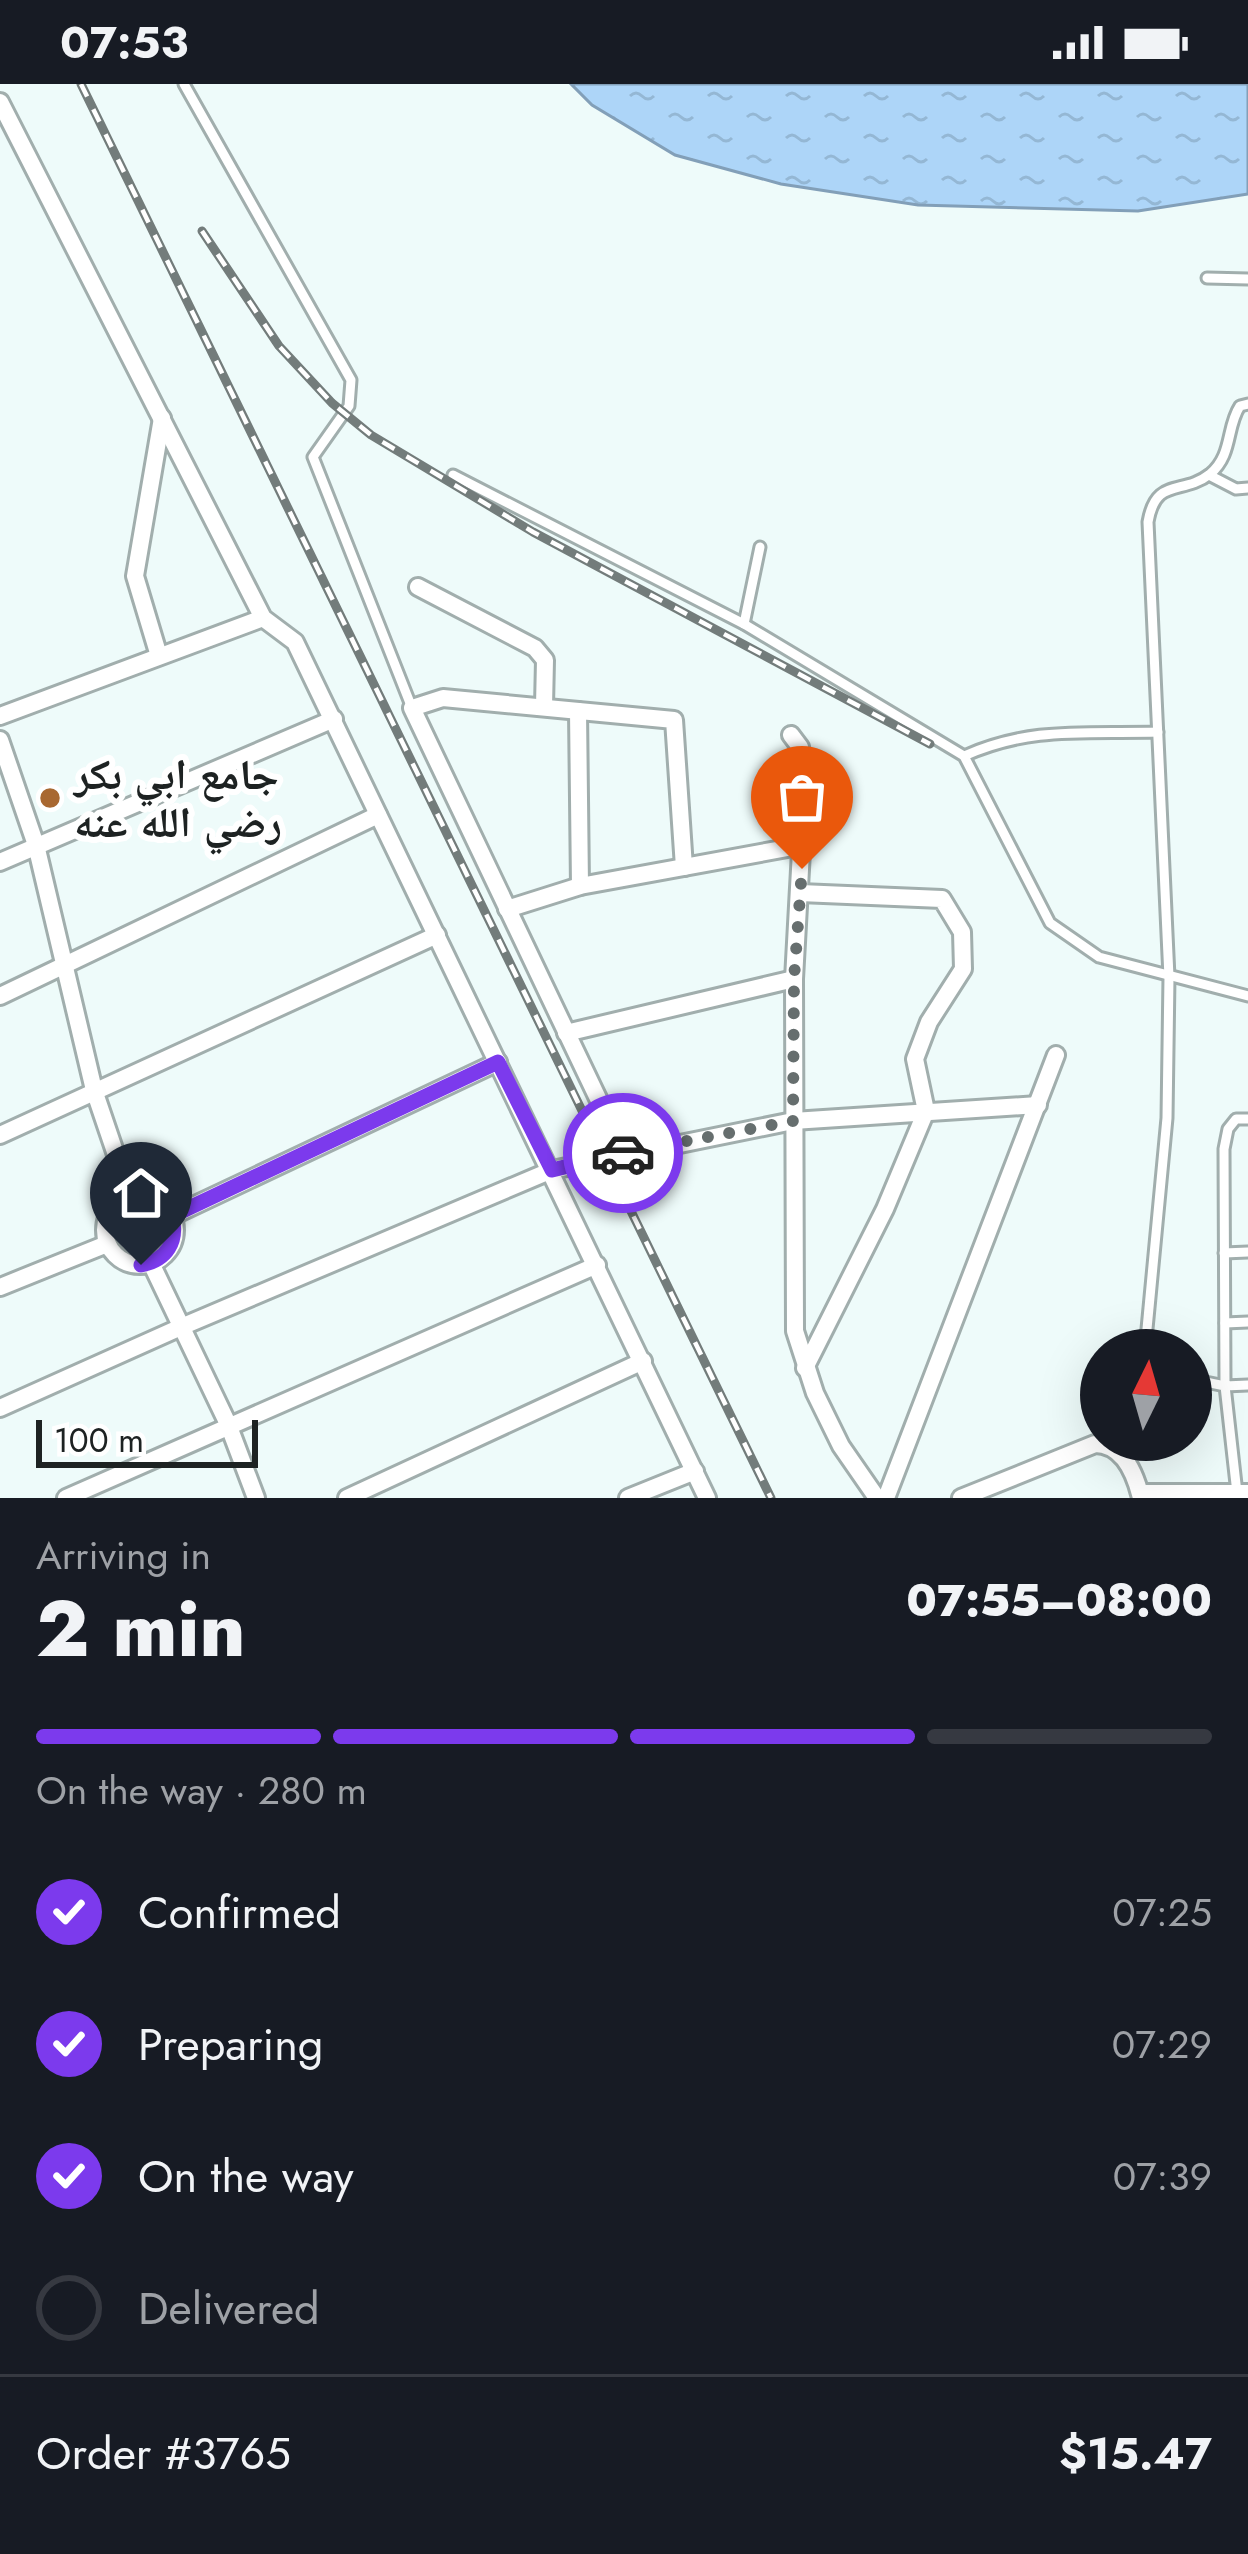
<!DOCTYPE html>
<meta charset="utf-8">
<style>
:root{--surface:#171b24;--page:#242831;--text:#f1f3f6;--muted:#9ea1a6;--line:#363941;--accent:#7c3aed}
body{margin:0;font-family:Jost,"Noto Naskh Arabic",sans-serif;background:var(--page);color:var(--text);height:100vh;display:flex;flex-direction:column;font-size:45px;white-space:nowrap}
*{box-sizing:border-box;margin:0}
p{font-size:39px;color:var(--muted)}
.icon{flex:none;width:66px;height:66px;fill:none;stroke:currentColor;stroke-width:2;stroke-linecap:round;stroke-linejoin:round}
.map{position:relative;height:1414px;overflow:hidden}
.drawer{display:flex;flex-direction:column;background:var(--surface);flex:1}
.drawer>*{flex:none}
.needle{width:78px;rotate:5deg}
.tools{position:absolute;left:1080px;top:1245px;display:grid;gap:24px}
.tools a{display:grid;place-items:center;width:132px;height:132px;border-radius:50%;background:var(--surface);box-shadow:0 12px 48px #0002;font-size:60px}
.scale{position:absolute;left:36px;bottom:30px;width:222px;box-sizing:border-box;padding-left:12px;border:6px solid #1d2222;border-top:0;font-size:33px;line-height:42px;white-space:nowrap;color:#1d2222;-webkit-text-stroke:9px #fff;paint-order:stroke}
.pin{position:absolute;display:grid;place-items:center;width:102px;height:102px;color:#fff;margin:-123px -51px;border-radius:50% 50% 50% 0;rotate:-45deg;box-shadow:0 0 12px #0007}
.pin .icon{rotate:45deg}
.courier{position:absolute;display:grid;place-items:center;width:120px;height:120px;margin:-60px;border:9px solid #7c3aed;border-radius:50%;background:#fff;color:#222;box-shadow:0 3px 15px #0007}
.head em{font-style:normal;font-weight:800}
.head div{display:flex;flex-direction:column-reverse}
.head{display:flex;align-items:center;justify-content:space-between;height:204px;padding:0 36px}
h1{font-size:78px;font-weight:800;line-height:90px}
.bar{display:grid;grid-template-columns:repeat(4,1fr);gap:18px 12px;align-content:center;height:144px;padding:0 36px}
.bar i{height:15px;border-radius:9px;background:var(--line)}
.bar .selected{background:var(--accent)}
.bar p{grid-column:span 4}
.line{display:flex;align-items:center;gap:30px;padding:0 36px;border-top:3px solid var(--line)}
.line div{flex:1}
ol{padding:0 36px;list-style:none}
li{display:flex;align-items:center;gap:36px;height:132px}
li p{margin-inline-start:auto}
li .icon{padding:12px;border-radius:50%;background:var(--accent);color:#fff;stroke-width:4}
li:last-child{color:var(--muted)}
li i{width:66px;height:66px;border:6px solid var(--line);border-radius:50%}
.status{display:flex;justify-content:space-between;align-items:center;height:84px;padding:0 60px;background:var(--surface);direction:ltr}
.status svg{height:33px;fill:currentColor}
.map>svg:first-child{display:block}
.grass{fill:url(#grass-dots)}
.water{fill:url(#water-ripples);stroke:#829fb8;stroke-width:3}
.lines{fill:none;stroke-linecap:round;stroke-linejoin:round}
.service-casing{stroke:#a1aead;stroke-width:15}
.minor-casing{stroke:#a1aead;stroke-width:22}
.service{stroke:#fff;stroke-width:9}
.minor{stroke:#fff;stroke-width:16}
.rail-casing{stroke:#737c7b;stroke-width:9}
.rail{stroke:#fff;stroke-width:4.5;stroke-dasharray:14;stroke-linecap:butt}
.done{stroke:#666e6e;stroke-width:12;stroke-dasharray:0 21.6}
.route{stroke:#7c3aed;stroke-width:15}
.poi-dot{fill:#a86831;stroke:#fff;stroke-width:4.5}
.labels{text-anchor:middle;stroke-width:12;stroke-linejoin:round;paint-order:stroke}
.poi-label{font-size:42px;font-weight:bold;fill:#1d2222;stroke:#fff;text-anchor:start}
</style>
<div class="status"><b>07:53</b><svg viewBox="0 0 49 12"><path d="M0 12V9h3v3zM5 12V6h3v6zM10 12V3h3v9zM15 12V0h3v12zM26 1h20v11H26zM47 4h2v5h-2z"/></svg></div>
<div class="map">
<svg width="1248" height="1414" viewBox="0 0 1248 1414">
<defs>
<pattern id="grass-dots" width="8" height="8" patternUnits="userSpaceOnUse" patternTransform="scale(3)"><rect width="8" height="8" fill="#d1ecc8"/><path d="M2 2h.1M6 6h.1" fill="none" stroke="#b3caac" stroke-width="1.8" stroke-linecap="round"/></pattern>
<pattern id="water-ripples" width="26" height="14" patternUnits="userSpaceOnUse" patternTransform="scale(3)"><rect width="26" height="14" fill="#add5f8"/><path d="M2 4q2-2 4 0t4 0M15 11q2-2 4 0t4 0" fill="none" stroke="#94b7d4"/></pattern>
</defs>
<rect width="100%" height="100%" fill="#eefbfa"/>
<circle class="grass" cx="140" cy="1146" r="22"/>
<path class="water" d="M571 0H1248V110L1138 127 918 121 781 100 675 71 592 21Z"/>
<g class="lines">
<g class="service-casing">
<g id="service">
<path d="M184 0 351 296 349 322 313 373 412 624"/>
<path d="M1207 194 1248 195"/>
<path d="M453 391 744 540 964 672 1050 839 1099 873 1248 912"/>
<path d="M1209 391 1236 405 1248 404"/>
<path d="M744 540 760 463"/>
<path d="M964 672C1031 642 1086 650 1158 648"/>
<path d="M1248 1035H1236L1228 1045 1224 1065 1225 1302 1248 1301"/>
<path d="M1224 1169 1248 1168"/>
<path d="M1225 1239 1248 1238"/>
<path d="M1145 1266 1167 1034 1169 893 1148 438C1156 392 1182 412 1210 390 1233 371 1226 343 1240 322L1248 320"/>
<path d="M1191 1295 1225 1302 1237 1409"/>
</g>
</g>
<g class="minor-casing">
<g id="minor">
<path d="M0 18 263 534 295 558 707 1414"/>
<path d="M418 503 535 564 545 576 544 622"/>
<path d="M159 572 135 492 162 334"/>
<path d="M578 627 580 802"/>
<path d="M0 632 263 534"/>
<path d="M791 651 800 663 805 694 794 895 795 1247 815 1309 841 1362 877 1414"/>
<path d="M0 656 36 761 94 1006 130 1112"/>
<path d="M0 778 334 635"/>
<path d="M800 809 942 815 962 848 963 885 929 938 915 975 926 1027 885 1125 805 1284"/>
<path d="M507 825 580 802 804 761"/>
<path d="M0 912 378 731"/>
<path d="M566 949 794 895"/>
<path d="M0 1051 437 851"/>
<path d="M624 1069 412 624 443 614 674 636 684 783"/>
<circle cx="140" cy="1146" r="35"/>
<path d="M172 1132 498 978"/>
<path d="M151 1179 228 1340 256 1414"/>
<path d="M0 1203 107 1160"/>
<path d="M0 1324 181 1243 552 1086 793 1037 1038 1021"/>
<path d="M1141 1409H1248"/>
<path d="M66 1414 597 1181"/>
<path d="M347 1414 643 1277"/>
<path d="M628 1414 695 1387"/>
<path d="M886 1414 1056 971"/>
<path d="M961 1414 1095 1360C1123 1360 1135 1389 1141 1414"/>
</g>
</g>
<use href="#service" class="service"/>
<use href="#minor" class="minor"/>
<g class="rail-casing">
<g id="rail">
<path d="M81 0 771 1414"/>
<path d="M202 147 279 262 332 319 371 351 533 448 930 660"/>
</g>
</g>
<use href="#rail" class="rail"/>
</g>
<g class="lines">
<path class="done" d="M623 1069 793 1037 794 895 802 785"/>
<path class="route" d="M141 1181C167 1176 178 1158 172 1132L498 978 552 1086 623 1069"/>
</g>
<circle class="poi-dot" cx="50" cy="714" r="12"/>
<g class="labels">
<g class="poi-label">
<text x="74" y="705">جامع ابي بكر<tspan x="74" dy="48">رضي الله عنه</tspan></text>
</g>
</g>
</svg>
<div class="tools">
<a><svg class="needle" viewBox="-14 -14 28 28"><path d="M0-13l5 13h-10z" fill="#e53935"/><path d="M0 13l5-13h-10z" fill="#9ea1a6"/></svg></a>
</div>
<div class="scale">100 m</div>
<div class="pin" style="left:802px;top:785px;background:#ea580c"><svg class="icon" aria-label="bag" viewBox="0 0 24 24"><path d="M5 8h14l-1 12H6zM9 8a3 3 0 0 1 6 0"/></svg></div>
<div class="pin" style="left:141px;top:1181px;background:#1f2937"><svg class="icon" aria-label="home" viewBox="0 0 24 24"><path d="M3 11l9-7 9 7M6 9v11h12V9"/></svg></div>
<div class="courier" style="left:623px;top:1069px"><svg class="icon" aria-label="car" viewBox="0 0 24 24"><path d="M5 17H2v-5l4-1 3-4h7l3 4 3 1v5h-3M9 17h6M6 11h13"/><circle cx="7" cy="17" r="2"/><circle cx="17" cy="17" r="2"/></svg></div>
</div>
<section class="drawer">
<div class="head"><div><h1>2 min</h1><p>Arriving in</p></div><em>07:55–08:00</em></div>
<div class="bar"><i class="selected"></i><i class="selected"></i><i class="selected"></i><i></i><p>On the way · 280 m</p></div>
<ol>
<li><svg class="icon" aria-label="check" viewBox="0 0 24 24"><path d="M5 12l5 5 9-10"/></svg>Confirmed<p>07:25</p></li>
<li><svg class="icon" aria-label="check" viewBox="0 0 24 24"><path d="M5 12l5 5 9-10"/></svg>Preparing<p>07:29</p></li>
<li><svg class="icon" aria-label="check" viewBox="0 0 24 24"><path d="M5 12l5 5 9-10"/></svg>On the way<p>07:39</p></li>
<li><i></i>Delivered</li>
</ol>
<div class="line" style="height:156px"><div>Order #3765</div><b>$15.47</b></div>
</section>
